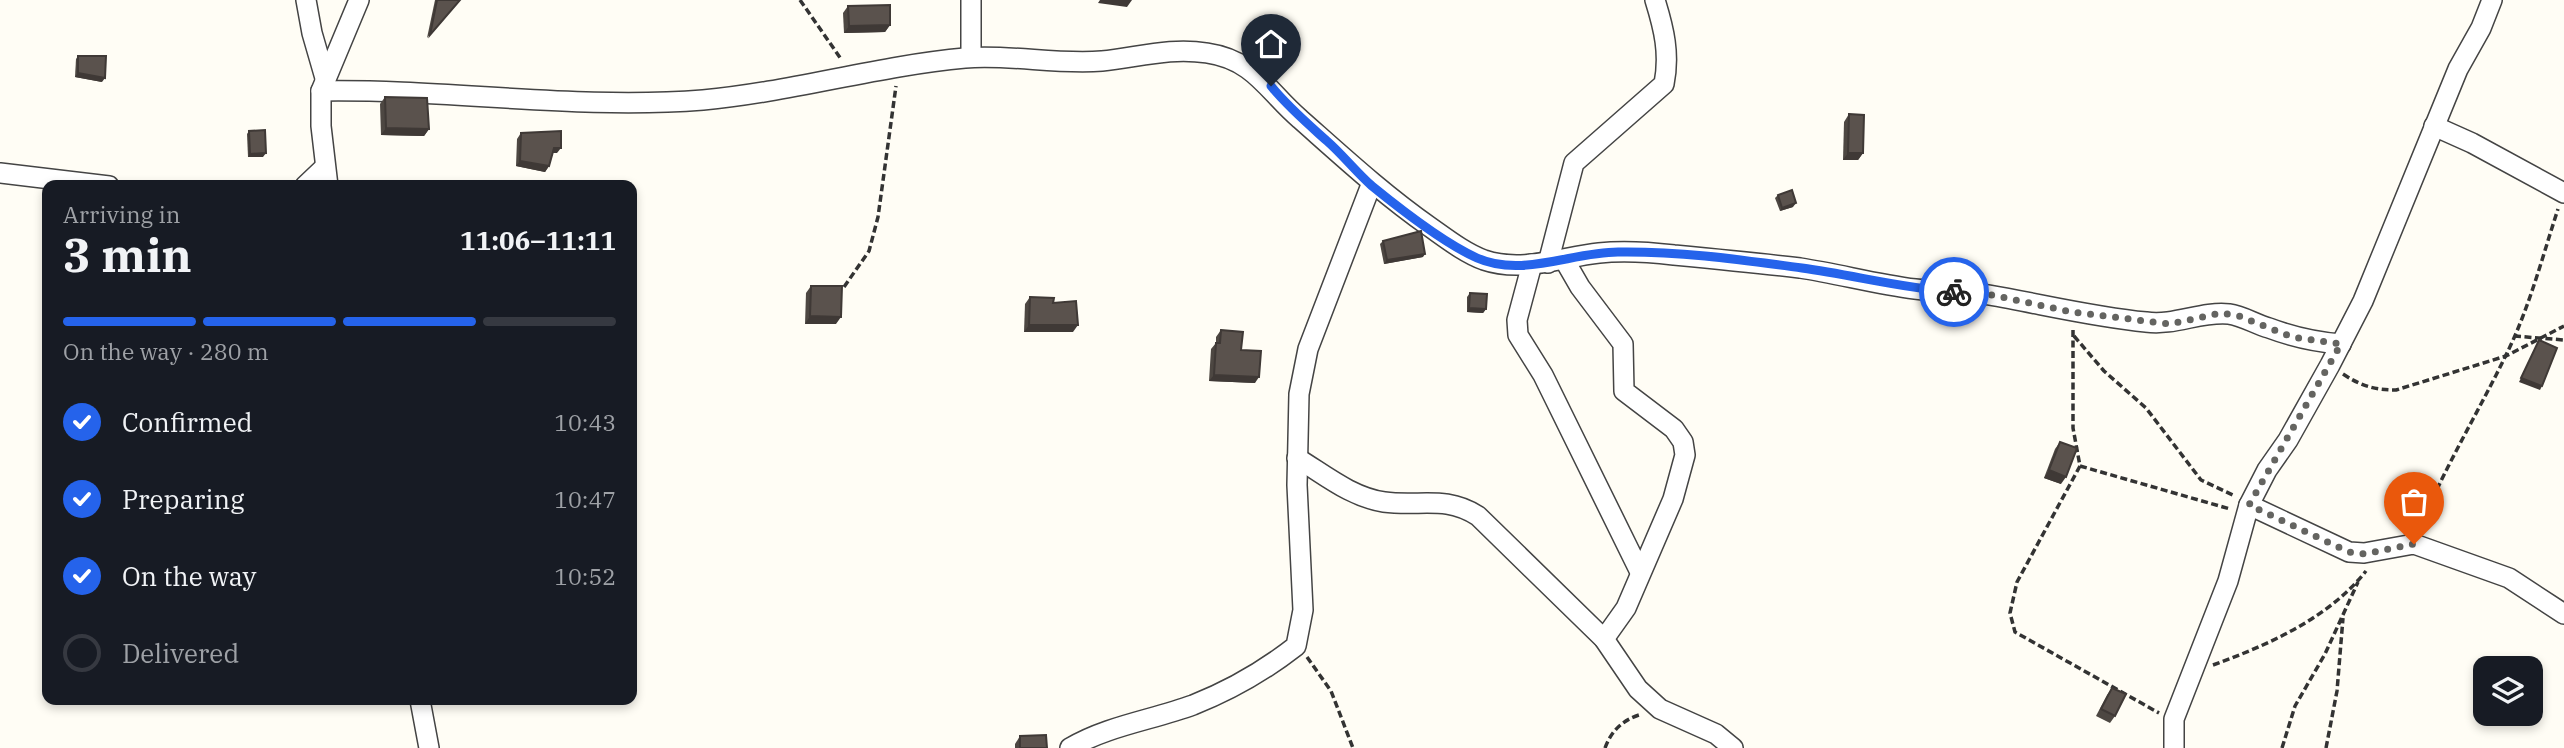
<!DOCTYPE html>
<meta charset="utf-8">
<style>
:root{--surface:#171b24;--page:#20242c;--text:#f1f3f6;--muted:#9ea1a6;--line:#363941;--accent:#2563eb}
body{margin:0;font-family:"IBM Plex Serif",serif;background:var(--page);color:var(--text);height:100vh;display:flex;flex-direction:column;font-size:26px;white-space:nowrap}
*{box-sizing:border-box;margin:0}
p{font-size:23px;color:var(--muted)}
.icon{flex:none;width:38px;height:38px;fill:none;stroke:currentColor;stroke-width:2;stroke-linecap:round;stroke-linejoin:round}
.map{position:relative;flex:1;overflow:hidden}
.side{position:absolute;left:42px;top:180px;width:595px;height:525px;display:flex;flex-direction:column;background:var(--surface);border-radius:14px;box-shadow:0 4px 10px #0003}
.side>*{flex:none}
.controls{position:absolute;left:2473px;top:656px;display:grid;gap:14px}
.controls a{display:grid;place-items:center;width:70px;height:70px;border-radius:14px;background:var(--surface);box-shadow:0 4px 10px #0003;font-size:35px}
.pin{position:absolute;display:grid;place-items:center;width:60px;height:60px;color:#fff;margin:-72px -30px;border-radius:50% 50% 50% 0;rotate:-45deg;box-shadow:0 0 7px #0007}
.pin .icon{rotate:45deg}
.courier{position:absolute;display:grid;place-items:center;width:70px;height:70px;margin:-35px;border:5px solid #2563eb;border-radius:50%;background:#fff;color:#222;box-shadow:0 2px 9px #0007}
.overview em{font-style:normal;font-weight:800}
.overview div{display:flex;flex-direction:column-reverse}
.overview{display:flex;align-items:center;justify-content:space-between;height:119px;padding:0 21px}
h1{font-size:46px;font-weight:800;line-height:52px}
.bar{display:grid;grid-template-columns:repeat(4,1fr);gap:10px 7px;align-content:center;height:84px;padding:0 21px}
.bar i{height:9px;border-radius:5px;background:var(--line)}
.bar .selected{background:var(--accent)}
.bar p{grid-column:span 4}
ol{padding:0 21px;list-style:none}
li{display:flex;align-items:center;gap:21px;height:77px}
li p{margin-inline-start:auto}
li .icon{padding:7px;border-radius:50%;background:var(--accent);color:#fff;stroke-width:4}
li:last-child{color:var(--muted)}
li i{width:38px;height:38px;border:4px solid var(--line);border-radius:50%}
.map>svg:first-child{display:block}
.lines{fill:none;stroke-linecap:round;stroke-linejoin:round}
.minor-casing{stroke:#444;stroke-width:22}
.path{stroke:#333;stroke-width:3.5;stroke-dasharray:7 3.5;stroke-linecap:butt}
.minor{stroke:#fff;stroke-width:19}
.wall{fill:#4d4742}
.shaded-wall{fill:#3f3936}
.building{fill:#5a524d;stroke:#3f3936;stroke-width:2}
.done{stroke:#646461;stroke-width:7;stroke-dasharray:0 12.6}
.route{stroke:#2563eb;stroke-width:9}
</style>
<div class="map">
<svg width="2564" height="748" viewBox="0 0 2564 748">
<rect width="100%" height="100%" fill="#fffdf5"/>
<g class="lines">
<g class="minor-casing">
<g id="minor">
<path d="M306 0 312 33 325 78"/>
<path d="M971 0V57"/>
<path d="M321 91C449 89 576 110 703 100 791 92 877 66 965 58 1010 54 1057 65 1102 61 1139 57 1171 47 1207 53 1255 60 1268 92 1300 119 1343 157 1383 194 1430 227 1447 239 1465 253 1484 260 1522 273 1562 257 1599 253 1624 250 1649 252 1674 255 1716 259 1758 263 1800 268 1839 274 1876 284 1915 289 1940 292 1965 291 1989 295 2041 304 2093 317 2146 322 2175 326 2201 311 2229 314 2243 316 2255 324 2269 328 2293 337 2316 342 2341 344"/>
<path d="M2434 126 2472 143 2564 193"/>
<path d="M0 173 109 186"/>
<path d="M305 186 325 167"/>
<path d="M328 186 321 126V91L359 0"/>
<path d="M1565 261 1580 287 1623 344 1624 391 1674 429 1683 442 1685 455 1673 499 1626 608 1604 639"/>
<path d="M1548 263 1574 163 1664 84C1670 54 1664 29 1655 0"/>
<path d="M1532 264 1517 320 1518 335 1543 375 1640 572"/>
<path d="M1297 458C1325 475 1351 497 1384 502 1420 507 1445 495 1478 516L1604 639 1638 689 1660 709 1716 734 1733 748"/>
<path d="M2249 505 2349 552 2364 553 2414 544 2509 578 2564 614"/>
<path d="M420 700 429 748"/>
<path d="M1070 748C1107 726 1152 720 1193 705 1231 690 1264 671 1296 646L1303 610 1297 485 1299 394 1308 349 1371 185"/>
<path d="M2174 748V719L2228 581 2249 505 2267 470 2288 440 2330 365 2363 301 2458 69 2481 28 2492 0"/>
</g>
</g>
<g class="path">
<path d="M800 0 841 59"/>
<path d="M844 287 869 251 878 217 896 86"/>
<path d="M2073 330V428L2080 466 2017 582 2010 613 2015 632 2159 713"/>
<path d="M2074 336 2104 371 2146 408 2201 480 2235 496"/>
<path d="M2514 336 2564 340"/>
<path d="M2343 374C2361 386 2375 390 2396 390L2506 356 2564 326"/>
<path d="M2080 466 2230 509"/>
<path d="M2420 528C2444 468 2478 413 2506 355 2529 309 2542 258 2558 209"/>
<path d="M1307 657 1331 691 1353 748"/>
<path d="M2213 665C2268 645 2329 618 2366 571"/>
<path d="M1605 748C1611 731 1623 720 1639 715"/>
<path d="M2282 748 2295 706 2325 654 2358 582"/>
<path d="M2326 748 2337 691 2343 618"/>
</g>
<use href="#minor" class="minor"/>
</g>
<g class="wall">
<path d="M435 0H459L427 38Z"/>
<path d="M848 6 890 25 885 32 844 33 843 13Z"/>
<path d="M78 56 102 82 75 77 76 59Z"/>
<path d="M385 97 429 129 424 136 381 135 380 104Z"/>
<path d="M1849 114 1863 153 1858 160H1843L1844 122Z"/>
<path d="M249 131 263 157H248L247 134Z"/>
<path d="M521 133 557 153H553L549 166 545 172 516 166 517 139Z"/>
<path d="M1778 195 1793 207 1780 211 1775 198Z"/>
<path d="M1383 241 1423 257 1384 264 1380 244Z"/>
<path d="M811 286 836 324H805L806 293Z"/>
<path d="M1470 293 1486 309 1483 313 1467 312V297Z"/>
<path d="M1030 297 1053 303 1073 332H1024L1025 304Z"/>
<path d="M1221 330 1241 350 1255 383 1209 381 1211 349 1216 343V337Z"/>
<path d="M2060 442 2061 484 2044 478 2055 449Z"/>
<path d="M2112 688 2115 716 2110 723 2096 716 2107 695Z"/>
<path d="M1020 736 1047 748H1015V744Z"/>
</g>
<g class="shaded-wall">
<path d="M1100 0H1132L1127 7 1098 3Z"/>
<path d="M890 25 885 32 844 33 849 26Z"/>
<path d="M78 73 105 78 102 82 75 77Z"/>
<path d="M386 128 429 129 424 136 381 135Z"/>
<path d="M554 148H561L557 153H550Z"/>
<path d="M266 153 263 157H248L250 154Z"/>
<path d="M1848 153H1863L1858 160H1843Z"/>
<path d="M520 161 549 166 545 172 516 166Z"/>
<path d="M1796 203 1793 207 1780 211 1782 208Z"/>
<path d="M1425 254 1423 257 1384 264 1387 260Z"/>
<path d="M1469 308 1486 309 1483 313 1467 312Z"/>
<path d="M810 316 841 317 836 324H805Z"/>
<path d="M1029 325H1078L1073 332H1024Z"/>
<path d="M1214 375 1259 377 1255 383 1209 381Z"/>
<path d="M2521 378 2542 386 2540 390 2519 382Z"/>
<path d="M2049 470 2066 477 2061 484 2044 478Z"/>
</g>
<g class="building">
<path d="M437 0H460L430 35Z"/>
<path d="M890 5V25L849 26 848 6Z"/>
<path d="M78 56H106L105 78 78 73Z"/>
<path d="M385 97 427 98 429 129 386 128Z"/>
<path d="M1849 114 1864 115 1863 153H1848Z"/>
<path d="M265 130 266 153 250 154 249 131Z"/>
<path d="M561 131V148H554L549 166 520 161 521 133Z"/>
<path d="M1792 190 1796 203 1782 208 1778 195Z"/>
<path d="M1421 231 1425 254 1387 260 1383 241Z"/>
<path d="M811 286H842L841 317 810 316Z"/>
<path d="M1470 293 1487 294 1486 309 1469 308Z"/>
<path d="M1030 297 1054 298 1053 303 1076 301 1078 325H1029Z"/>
<path d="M1221 330 1243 332 1241 350 1261 351 1259 377 1214 375 1216 343H1220Z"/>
<path d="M2539 340 2557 348 2542 386 2521 378Z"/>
<path d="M2060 442 2077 448 2066 477 2049 470Z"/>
<path d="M2112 688 2126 694 2115 716 2101 709Z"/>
<path d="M1046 735 1047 748H1020V736Z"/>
</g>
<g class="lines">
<path class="done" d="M1954 292 1987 294 2072 312 2170 324 2221 313 2239 316 2292 337 2341 344 2249 505 2349 552 2364 554 2414 544"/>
<path class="route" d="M1271 86C1288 107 1307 123 1327 141 1343 155 1356 172 1372 186 1399 208 1446 244 1477 258 1522 278 1572 252 1618 252 1679 251 1742 260 1802 268 1853 275 1902 288 1954 292"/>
</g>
</svg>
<div class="controls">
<a><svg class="icon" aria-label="layers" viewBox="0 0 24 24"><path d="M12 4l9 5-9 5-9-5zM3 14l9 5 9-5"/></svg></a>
</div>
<div class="pin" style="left:2414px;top:544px;background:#ea580c"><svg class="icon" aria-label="bag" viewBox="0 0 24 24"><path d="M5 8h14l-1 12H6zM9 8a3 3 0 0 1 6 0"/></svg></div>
<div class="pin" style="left:1271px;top:86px;background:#1f2937"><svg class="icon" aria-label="home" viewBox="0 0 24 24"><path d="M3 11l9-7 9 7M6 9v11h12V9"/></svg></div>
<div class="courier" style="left:1954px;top:292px"><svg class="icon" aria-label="bike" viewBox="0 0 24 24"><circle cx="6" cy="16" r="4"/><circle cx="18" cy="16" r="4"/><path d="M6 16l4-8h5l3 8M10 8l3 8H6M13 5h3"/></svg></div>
<section class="side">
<div class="overview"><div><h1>3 min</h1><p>Arriving in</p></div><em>11:06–11:11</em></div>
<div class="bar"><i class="selected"></i><i class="selected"></i><i class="selected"></i><i></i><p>On the way · 280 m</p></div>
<ol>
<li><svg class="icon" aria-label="check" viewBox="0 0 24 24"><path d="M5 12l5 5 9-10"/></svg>Confirmed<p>10:43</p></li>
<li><svg class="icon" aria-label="check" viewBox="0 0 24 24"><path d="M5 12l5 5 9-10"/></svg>Preparing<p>10:47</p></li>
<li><svg class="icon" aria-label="check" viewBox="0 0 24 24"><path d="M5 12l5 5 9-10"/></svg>On the way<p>10:52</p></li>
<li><i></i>Delivered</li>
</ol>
</section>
</div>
